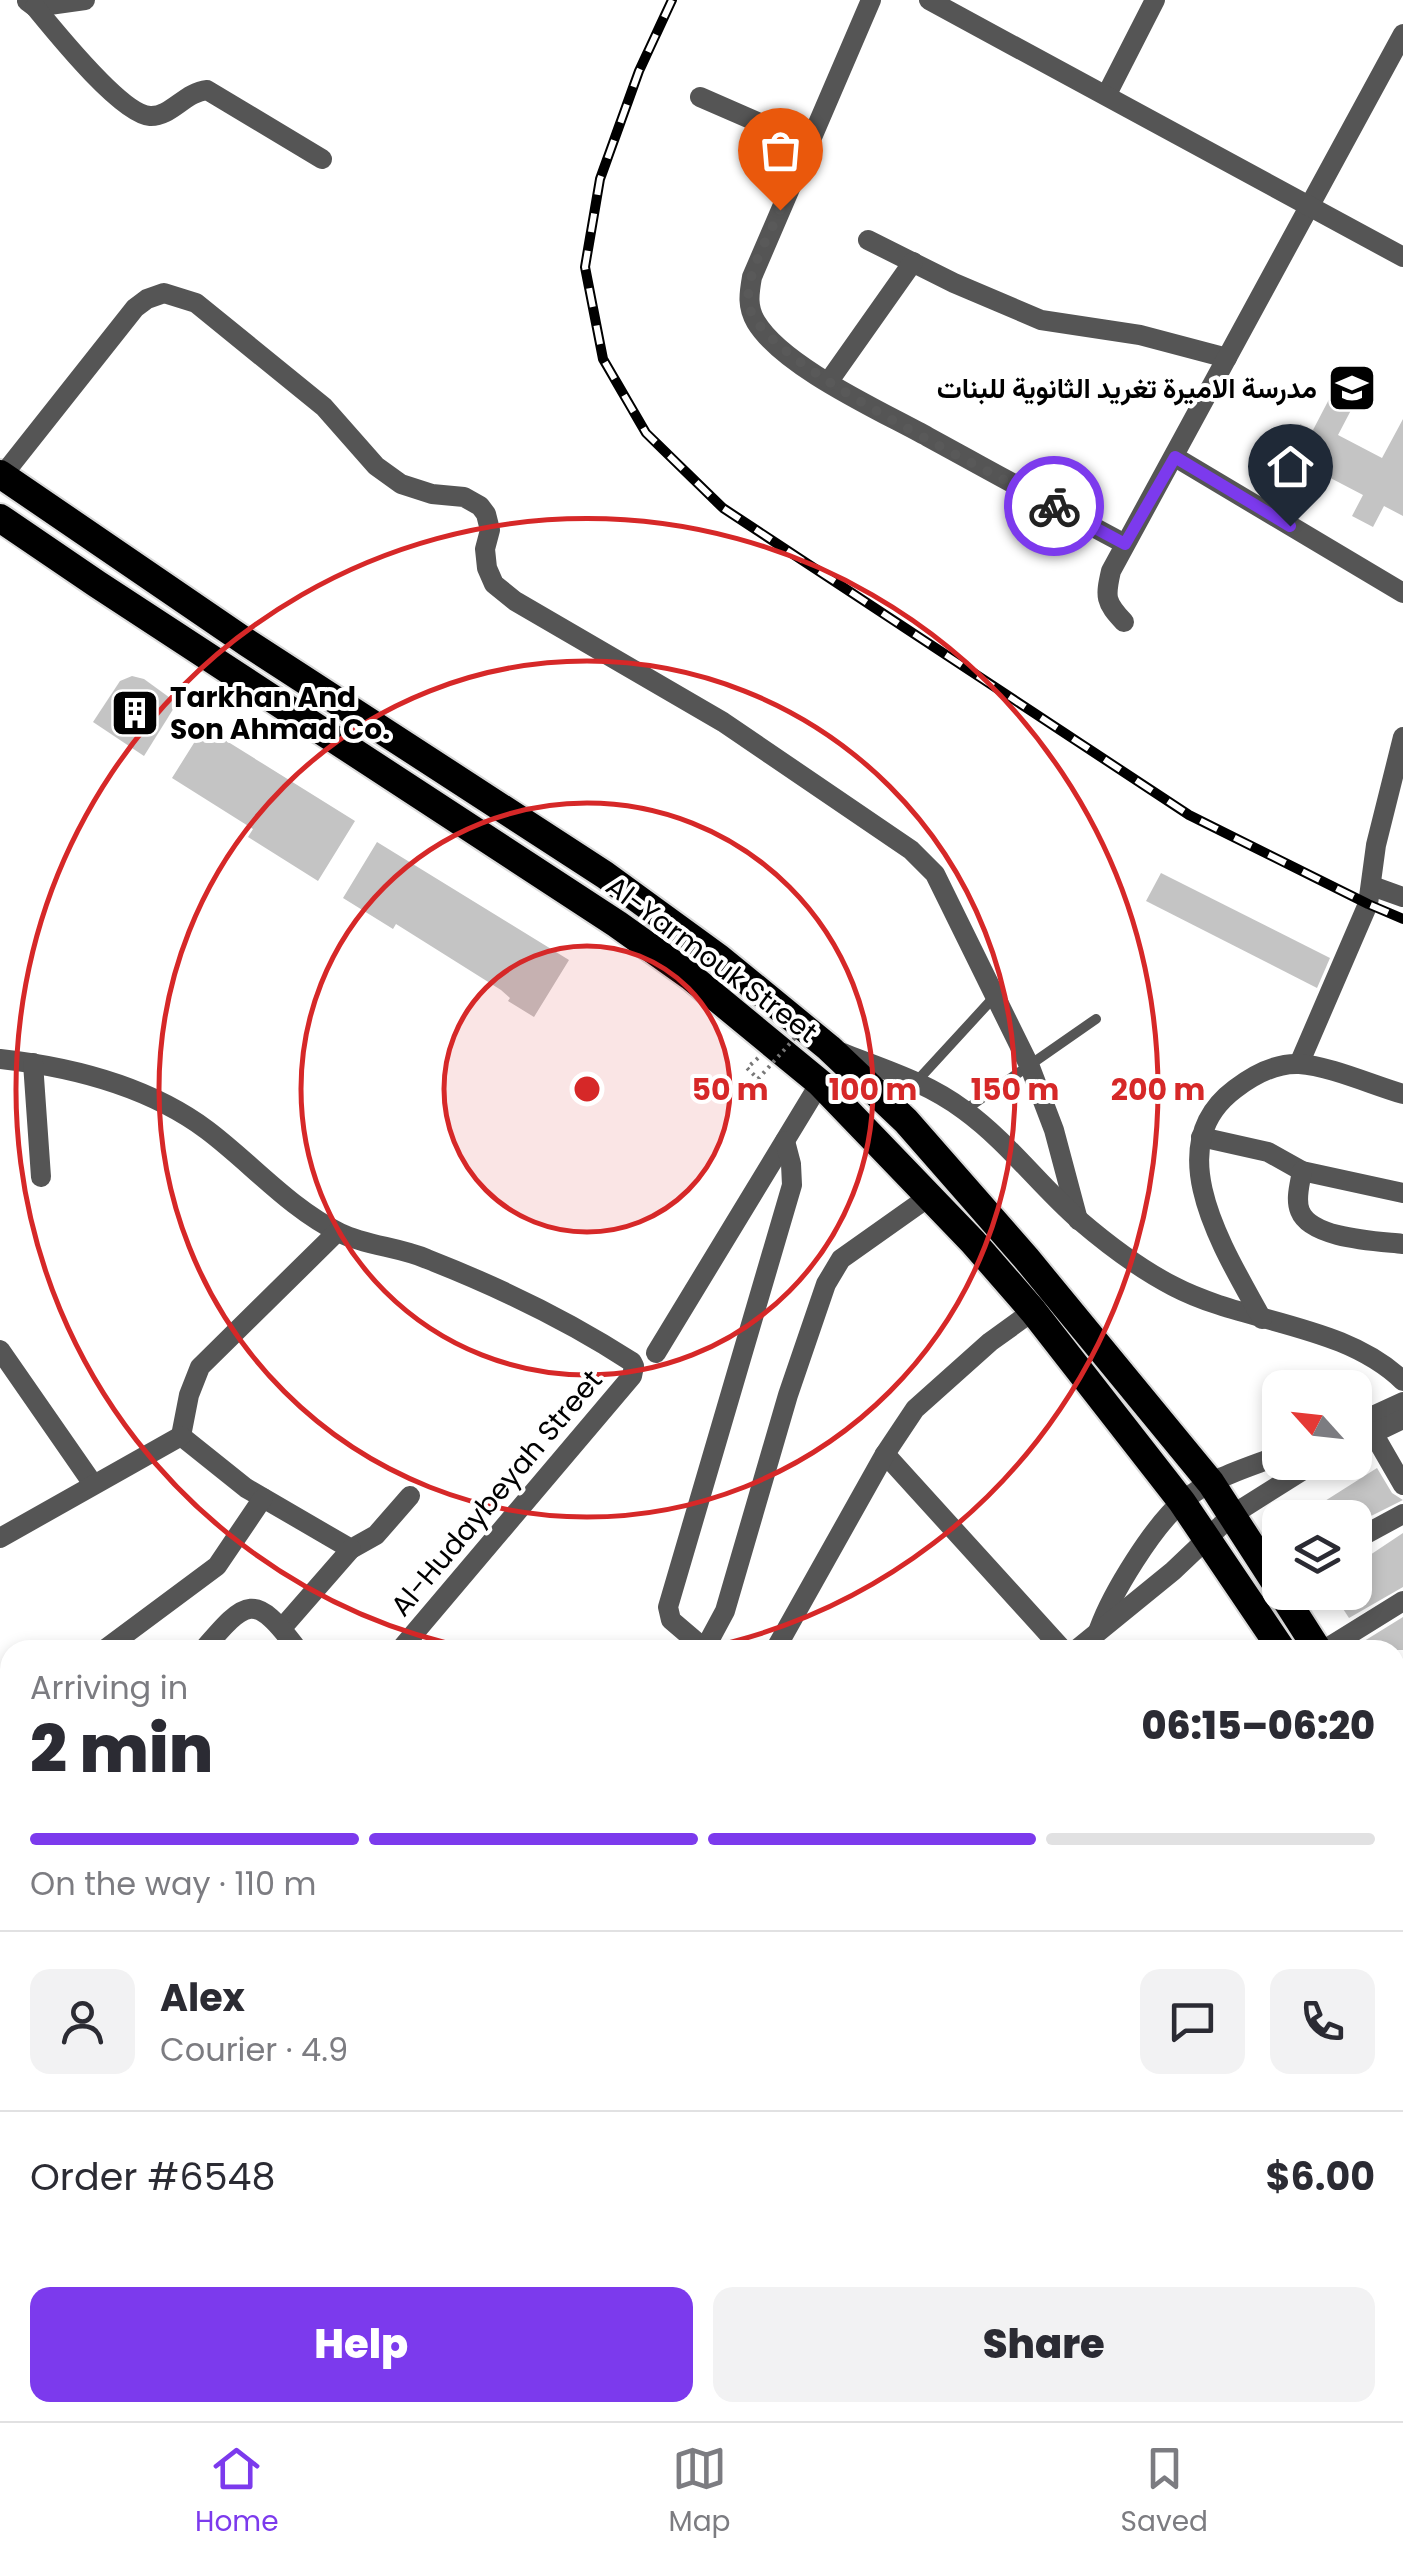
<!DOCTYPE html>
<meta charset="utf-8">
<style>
:root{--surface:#fff;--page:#f2f2f3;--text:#2b2b33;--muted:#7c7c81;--line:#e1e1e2;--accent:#7c3aed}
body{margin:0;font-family:Poppins,Vazirmatn,sans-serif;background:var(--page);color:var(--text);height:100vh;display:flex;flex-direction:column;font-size:38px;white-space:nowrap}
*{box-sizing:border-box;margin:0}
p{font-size:32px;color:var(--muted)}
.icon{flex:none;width:55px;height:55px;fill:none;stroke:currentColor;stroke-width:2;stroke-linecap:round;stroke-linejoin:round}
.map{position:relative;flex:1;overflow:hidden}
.drawer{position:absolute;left:0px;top:1640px;width:1405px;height:782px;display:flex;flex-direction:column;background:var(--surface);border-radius:30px 30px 0 0;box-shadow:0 5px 15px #0003}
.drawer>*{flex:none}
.needle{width:65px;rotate:297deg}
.controls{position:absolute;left:1262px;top:1370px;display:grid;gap:20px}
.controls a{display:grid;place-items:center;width:110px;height:110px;border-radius:20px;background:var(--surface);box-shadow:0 5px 15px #0003;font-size:50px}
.pin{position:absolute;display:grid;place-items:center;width:85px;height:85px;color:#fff;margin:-102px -42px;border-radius:50% 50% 50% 0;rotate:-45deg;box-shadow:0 0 10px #0007}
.pin .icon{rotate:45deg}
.courier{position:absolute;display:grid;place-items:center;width:100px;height:100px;margin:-50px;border:8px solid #7c3aed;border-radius:50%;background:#fff;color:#222;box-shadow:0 2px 12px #0007}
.summary em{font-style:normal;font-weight:800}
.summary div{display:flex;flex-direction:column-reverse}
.summary{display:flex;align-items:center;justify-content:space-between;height:170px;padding:0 30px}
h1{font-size:65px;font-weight:800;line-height:75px}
.bar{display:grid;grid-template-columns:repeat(4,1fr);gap:15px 10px;align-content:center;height:120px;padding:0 30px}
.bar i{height:12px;border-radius:8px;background:var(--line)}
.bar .selected{background:var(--accent)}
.bar p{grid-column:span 4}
.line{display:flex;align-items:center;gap:25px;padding:0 30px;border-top:2px solid var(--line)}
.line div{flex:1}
.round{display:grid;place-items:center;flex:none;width:105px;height:105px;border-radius:20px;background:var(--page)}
.action{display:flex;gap:20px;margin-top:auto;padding:20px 30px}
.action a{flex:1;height:115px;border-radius:20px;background:var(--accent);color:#fff;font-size:40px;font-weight:800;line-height:115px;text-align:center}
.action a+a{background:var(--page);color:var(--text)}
.tab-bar{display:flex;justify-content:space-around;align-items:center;height:140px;border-top:2px solid var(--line);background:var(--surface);font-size:28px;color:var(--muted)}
.tab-bar a{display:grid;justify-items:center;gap:5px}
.tab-bar .selected{color:var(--accent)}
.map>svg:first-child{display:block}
.building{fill:#c4c4c4}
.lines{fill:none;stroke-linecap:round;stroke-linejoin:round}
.trunk-casing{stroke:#dbdbdb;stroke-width:32}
.path{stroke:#777;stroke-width:4;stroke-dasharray:2.5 5;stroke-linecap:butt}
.service{stroke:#555;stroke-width:10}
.minor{stroke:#555;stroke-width:20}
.tertiary{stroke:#555;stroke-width:20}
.trunk{stroke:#000;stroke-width:28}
.rail-casing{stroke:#000;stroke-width:10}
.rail{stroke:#fff;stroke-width:6;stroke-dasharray:19;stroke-linecap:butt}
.path-bridge{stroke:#777;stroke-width:4;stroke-dasharray:2.5 5;stroke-linecap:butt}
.done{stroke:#595959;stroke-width:10;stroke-dasharray:0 18}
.route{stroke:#7c3aed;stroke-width:12}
.ring{fill:none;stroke:#d62828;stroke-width:5}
.labels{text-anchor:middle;stroke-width:8;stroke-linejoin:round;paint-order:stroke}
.poi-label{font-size:28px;font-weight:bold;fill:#000;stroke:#fff;text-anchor:end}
.street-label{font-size:28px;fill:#000;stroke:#fff}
.centre{fill:#d62828;stroke:#fff;stroke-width:5}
.ring-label{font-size:30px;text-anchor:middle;font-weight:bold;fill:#d62828;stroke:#fff;stroke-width:8;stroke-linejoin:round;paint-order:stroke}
</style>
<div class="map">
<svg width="1403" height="2421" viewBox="0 0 1403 2421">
<rect width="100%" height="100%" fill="#fff"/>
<g class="building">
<path d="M1338 382 1360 393 1338 435 1382 458 1403 419V516L1384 506 1373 527 1352 516 1363 495 1319 472 1308 493 1286 482 1294 465 1282 459 1300 424 1313 430Z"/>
<path d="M132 676 144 679 177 703 144 756 93 722 120 681Z"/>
<path d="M204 727 355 821 318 881 248 837 253 829 172 778Z"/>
<path d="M377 842 569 960 534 1017 508 1001 510 998 501 990 396 924 393 929 343 898Z"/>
<path d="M1161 873 1330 958 1317 988 1146 901Z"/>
<path d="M1377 1468 1392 1493 1403 1500 1355 1524V1518H1298Z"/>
<path d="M1403 1533V1587L1349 1618 1332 1592H1355V1565Z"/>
<path d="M1403 1617V1650H1365L1361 1643Z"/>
</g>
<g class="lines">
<g class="trunk-casing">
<g id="trunk">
<path d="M0 474 246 642 605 875 719 958 829 1048 906 1121 1026 1258 1211 1483 1280 1590"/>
<path d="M0 518 97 584 617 924 690 976 820 1083 973 1242 1033 1311 1182 1502 1282 1650"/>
<path d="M1281 1592 1318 1650"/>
<path d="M1395 1770 1403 1782"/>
<path d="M1395 1825 1403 1839"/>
</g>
</g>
<g class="path">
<path d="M758 1058 747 1068 758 1079"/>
<path d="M7 2188 10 2239"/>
<path d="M22 2412 23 2421"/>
<path d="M113 2412 114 2421"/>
<path d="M202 2412 203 2421"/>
<path d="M524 2416 549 2415"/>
<path d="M1380 2421 1403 2415"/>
</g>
<g class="service">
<path d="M917 1081 996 995"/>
<path d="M965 1110 1096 1019"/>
</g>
<g class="minor">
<path d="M871 0 752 277C749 294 747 307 756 322 783 367 881 411 928 437 994 473 1059 509 1125 544"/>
<path d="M27 1 35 7 85 0"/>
<path d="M35 7C54 30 121 114 150 116 171 117 185 92 207 90L322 159"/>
<path d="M1107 94 1155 0"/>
<path d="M700 97 808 144"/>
<path d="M868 240 954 283 1041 320 1140 335 1227 358"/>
<path d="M829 381 913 262"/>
<path d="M1175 457 1403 593"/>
<path d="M2 476 135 308 147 299 164 293 196 303 324 407 376 466 401 484 432 494 464 497 480 506 486 514 490 530 485 549 487 568 494 584 515 601 723 722 911 850 935 874 1030 1067 1054 1130 1078 1220"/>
<path d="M1124 622C1105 602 1105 597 1111 571L1403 34"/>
<path d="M1372 886 1403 897"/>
<path d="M840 1052C883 1069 927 1082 964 1110 1008 1142 1039 1185 1079 1220 1107 1244 1140 1269 1173 1286 1245 1324 1343 1323 1403 1381"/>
<path d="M0 1059C72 1067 148 1086 207 1130 251 1163 289 1208 340 1233 367 1246 399 1247 427 1259 496 1286 569 1321 632 1362L634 1366 632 1376 400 1650"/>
<path d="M33 1063 41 1177"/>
<path d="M1299 1064 1368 904 1376 845 1403 737"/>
<path d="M1201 1137 1268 1152 1302 1171 1403 1193"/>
<path d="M1302 1171C1300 1184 1295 1199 1300 1211 1311 1239 1377 1241 1403 1244"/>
<path d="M1262 1319C1227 1254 1156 1148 1235 1089 1252 1076 1276 1063 1299 1064 1330 1066 1372 1085 1403 1094"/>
<path d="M0 1350 93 1484"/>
<path d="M656 1353 820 1083"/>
<path d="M1373 1433 1403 1485"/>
<path d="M181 1436 246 1488 351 1549 376 1535 410 1496"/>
<path d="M181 1436 189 1395 200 1367 337 1232"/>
<path d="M885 1454 1063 1650"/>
<path d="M0 1538 181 1436"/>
<path d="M1355 1540 1403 1514"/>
<path d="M282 1628 351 1549"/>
<path d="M705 1649 671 1620 668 1607 792 1185 791 1164 785 1141"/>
<path d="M104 1650 217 1566 263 1498"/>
<path d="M203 1650C247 1599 254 1591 298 1650"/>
<path d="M704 1650 725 1611 788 1395 826 1284 841 1259 930 1196"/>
<path d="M1324 1650 1403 1601"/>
<path d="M1395 1686 1403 1681"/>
<path d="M0 1729 10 1722"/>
<path d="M0 1890 10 1878"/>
<path d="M0 1942 10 1950"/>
<path d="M1395 2009 1403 2012"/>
<path d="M0 2052 10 2039"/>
<path d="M1395 2086 1403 2087"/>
<path d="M1395 2254 1403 2236"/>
<path d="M0 2329 10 2328"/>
<path d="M294 2412V2421"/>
<path d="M570 2412V2421"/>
<path d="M683 2412 713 2420"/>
<path d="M1031 2412 1033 2421"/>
<path d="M386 2416H503"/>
<path d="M708 2421 743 2412"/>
<path d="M1154 2421 1189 2412"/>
</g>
<g class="tertiary">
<path d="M929 0 1403 257"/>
<path d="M1355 1424 1403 1402"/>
<path d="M1355 1442 1403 1419"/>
<path d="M1099 1629C1112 1593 1153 1526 1183 1501 1210 1478 1247 1468 1280 1455"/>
<path d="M775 1650 885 1454 915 1409 990 1342 1033 1311"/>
<path d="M1076 1650 1173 1571 1232 1515 1316 1462"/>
<path d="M0 2153H10"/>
<path d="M0 2169 10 2168"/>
<path d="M1395 2338 1403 2343"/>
<path d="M1395 2367 1403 2373"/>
</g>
<use href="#trunk" class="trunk"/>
<g class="rail-casing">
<path id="rail" d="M672 0 639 71 600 179 585 267 603 359 646 433 723 508 1189 815 1368 904 1403 919"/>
</g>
<use href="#rail" class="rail"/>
<path class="path-bridge" d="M758 1079 811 1020"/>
</g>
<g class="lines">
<path class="done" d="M780 210C769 237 744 275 749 305 758 362 998 475 1054 506"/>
<path class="route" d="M1054 506 1125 544 1175 457 1290 526"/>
</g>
<circle cx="587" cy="1089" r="143" fill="#d62828" fill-opacity=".12"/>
<g class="ring">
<circle cx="587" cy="1089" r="143"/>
<circle cx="587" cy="1089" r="286"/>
<circle cx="587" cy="1089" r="428"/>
<path d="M478 1650A571 571 0 1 1 696 1650"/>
</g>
<defs>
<g id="school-square" transform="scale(2.5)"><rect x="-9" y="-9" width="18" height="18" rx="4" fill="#000" stroke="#fff"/><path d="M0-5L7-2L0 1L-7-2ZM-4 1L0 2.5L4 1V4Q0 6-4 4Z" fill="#fff"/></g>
<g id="building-square" transform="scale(2.5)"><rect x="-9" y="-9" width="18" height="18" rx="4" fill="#000" stroke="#fff"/><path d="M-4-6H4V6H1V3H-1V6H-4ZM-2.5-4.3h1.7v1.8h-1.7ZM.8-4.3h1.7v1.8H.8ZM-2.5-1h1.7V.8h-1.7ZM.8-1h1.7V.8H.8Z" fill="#fff"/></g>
</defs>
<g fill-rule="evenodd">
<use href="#school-square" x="1352" y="388"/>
<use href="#building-square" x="135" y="713"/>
</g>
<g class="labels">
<g class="poi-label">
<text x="1317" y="398">مدرسة الاميرة تغريد الثانوية للبنات</text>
<text x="170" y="707" text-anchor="start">Tarkhan And<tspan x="170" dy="32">Son Ahmad Co.</tspan></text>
</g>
<g class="street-label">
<text transform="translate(712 959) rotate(37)" y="10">Al-Yarmouk Street</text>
<text transform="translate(496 1493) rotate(-50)" y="10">Al-Hudaybeyah Street</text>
</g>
</g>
<circle cx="587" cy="1089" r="15" class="centre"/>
<g class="ring-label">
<text x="730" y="1100">50 m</text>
<text x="873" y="1100">100 m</text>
<text x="1015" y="1100">150 m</text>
<text x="1158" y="1100">200 m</text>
</g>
</svg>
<div class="controls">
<a><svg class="needle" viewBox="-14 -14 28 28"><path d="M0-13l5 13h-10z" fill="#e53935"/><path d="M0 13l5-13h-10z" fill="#7c7c81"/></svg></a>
<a><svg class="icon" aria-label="layers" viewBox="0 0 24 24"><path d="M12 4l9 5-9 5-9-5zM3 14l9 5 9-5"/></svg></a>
</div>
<div class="pin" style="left:780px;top:210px;background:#ea580c"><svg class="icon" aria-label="bag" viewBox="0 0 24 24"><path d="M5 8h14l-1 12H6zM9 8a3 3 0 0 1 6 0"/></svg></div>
<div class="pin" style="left:1290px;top:526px;background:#1f2937"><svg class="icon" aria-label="home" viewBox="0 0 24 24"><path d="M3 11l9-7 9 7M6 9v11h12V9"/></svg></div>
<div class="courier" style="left:1054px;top:506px"><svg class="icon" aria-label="bike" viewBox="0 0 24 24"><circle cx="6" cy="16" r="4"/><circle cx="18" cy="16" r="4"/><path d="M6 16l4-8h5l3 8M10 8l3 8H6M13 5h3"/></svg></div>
<section class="drawer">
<div class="summary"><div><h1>2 min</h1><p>Arriving in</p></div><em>06:15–06:20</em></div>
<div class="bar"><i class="selected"></i><i class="selected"></i><i class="selected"></i><i></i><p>On the way · 110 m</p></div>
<div class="line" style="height:180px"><a class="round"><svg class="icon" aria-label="person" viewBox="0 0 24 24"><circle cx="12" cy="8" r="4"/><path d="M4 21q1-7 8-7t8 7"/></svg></a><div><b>Alex</b><p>Courier · 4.9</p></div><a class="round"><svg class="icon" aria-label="chat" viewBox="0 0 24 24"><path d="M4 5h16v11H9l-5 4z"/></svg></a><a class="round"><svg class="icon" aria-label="phone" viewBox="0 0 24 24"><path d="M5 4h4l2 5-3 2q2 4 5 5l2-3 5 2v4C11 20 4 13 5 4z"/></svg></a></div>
<div class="line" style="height:130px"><div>Order #6548</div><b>$6.00</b></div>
<div class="action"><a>Help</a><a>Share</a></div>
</section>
</div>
<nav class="tab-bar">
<a class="selected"><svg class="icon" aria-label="home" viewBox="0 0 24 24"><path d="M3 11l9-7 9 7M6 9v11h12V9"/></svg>Home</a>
<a><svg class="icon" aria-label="map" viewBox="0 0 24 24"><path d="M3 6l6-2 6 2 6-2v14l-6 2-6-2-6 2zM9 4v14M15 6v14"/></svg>Map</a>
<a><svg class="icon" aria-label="saved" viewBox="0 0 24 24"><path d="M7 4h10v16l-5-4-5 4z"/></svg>Saved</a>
</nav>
